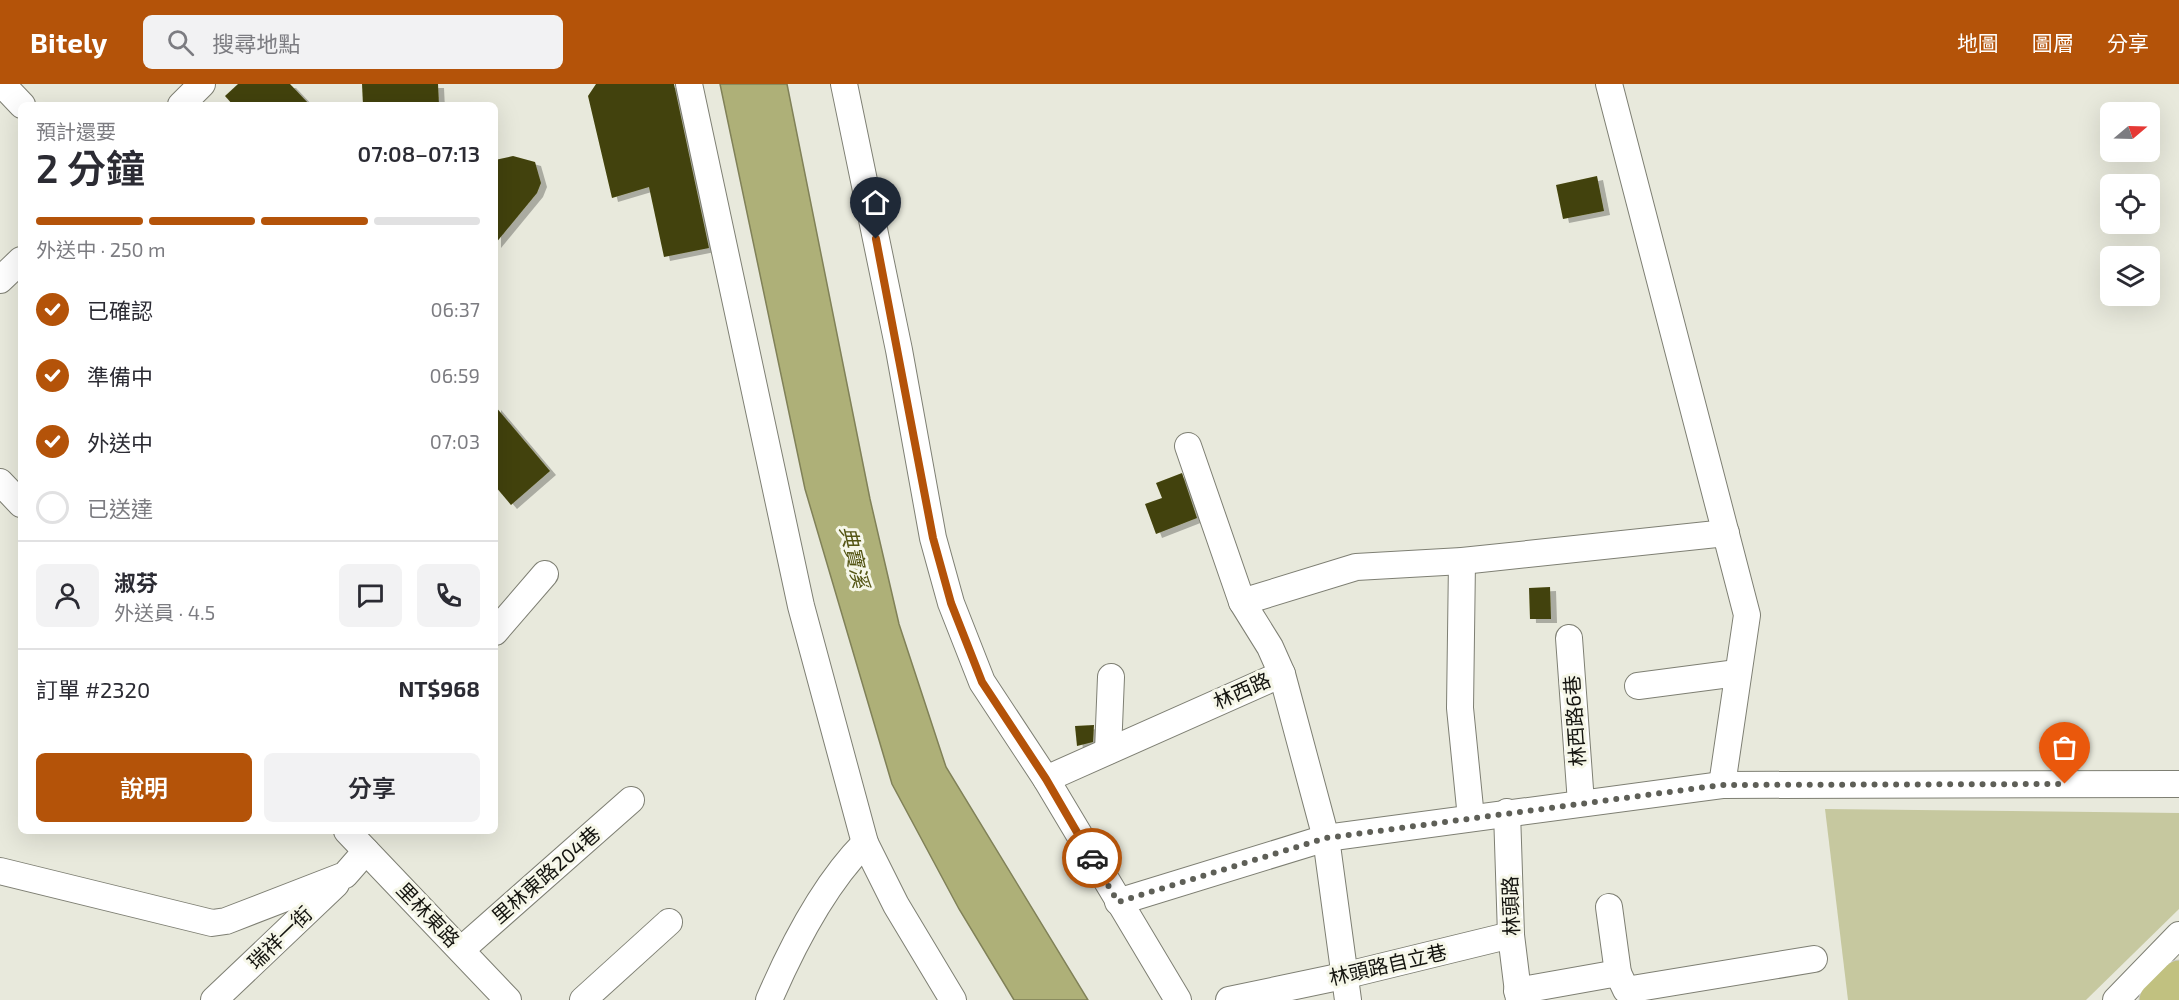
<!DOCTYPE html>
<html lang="zh-TW">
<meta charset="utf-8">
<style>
:root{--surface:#fff;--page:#f2f2f3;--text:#2b2b33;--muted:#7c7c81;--line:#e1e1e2;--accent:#b45309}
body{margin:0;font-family:"Exo 2","Noto Sans TC",sans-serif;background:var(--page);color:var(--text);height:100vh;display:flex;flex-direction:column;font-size:22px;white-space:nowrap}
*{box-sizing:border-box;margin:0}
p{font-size:20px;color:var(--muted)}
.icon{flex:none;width:33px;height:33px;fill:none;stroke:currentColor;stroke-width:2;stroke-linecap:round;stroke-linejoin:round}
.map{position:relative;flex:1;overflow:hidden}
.panel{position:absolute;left:18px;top:18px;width:480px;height:732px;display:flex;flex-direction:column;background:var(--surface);border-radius:9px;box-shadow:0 6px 24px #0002}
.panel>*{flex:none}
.needle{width:39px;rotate:71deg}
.buttons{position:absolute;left:2100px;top:18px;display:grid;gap:12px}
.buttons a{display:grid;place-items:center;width:60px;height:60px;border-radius:9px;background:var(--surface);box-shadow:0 6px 24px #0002;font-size:30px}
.pin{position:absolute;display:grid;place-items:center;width:51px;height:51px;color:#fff;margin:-62px -26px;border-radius:50% 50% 50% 0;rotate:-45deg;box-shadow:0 0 6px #0007}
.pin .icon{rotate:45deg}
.courier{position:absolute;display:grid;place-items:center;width:60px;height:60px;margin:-30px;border:4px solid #b45309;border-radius:50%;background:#fff;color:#222;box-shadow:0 2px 8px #0007}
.overview em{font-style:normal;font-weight:600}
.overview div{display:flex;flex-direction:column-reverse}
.overview{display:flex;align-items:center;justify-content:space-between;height:102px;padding:0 18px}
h1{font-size:39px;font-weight:600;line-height:45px}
.bar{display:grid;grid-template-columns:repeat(4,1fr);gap:9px 6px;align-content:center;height:72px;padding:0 18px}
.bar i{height:8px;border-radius:4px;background:var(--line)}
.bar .on{background:var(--accent)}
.bar p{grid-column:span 4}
.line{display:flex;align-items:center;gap:15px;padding:0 18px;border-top:2px solid var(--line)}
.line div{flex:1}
.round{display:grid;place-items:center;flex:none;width:63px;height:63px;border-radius:9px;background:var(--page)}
ol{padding:0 18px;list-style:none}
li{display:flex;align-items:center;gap:18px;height:66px}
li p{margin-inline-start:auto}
li .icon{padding:6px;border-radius:50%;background:var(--accent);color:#fff;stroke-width:4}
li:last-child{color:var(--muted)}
li i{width:33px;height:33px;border:3px solid var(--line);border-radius:50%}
.action{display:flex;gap:12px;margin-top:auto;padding:12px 18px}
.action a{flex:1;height:69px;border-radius:9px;background:var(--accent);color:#fff;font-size:24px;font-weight:600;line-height:69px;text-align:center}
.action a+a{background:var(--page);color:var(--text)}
header{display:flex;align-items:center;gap:36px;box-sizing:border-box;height:84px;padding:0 30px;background:var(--accent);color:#fff}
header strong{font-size:28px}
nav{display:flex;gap:33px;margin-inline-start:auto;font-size:21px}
.search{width:420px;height:54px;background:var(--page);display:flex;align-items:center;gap:15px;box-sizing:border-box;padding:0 21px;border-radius:9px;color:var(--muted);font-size:22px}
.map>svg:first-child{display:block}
.green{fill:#c6c89f}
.water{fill:#aeb078;stroke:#808158;stroke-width:1.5}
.building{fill:#43430a;filter:url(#shadow)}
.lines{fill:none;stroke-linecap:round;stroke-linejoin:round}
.minor-casing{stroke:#7e7f73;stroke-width:28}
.major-casing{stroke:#cbcbca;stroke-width:35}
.minor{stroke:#fff;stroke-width:26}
.major{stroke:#c1c180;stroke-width:33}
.done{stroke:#5e5f57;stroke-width:6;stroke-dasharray:0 10.8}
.route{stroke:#b45309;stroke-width:8}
.labels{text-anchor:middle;stroke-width:6;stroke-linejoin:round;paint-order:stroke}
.street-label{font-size:20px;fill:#14140f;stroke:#f6f7e9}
.water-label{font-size:21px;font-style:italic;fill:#545514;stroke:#f6f7e9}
</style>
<header>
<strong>Bitely</strong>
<div class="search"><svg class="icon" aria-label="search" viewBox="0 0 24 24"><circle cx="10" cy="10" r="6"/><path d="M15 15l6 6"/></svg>搜尋地點</div>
<nav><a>地圖</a><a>圖層</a><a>分享</a></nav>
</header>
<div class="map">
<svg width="2179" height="916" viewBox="0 0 2179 916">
<defs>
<filter id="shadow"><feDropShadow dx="6" dy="4" stdDeviation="0" flood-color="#0004"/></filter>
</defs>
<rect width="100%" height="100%" fill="#e8e9dc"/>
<path class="green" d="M1825 725 2179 729V825L2086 916H1848Z"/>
<path class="water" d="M720 0H787L870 415 899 540 946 683 1088 916H1014L959 825 892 700 805 405Z"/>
<g class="building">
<path d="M238 0H290L310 21H233L225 12Z"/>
<path d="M362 0H438L439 21H363Z"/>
<path d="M596 0H674L709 164 664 173 649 103 612 114 588 12Z"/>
<path d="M513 72 535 78 541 99 537 109 495 160V76Z"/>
<path d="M1597 92 1604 127 1563 135 1556 101Z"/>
<path d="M495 322 550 387 511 421 495 402Z"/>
<path d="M1182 389 1197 434 1156 450 1145 420 1162 414 1156 399Z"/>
<path d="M1550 503 1551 535H1530L1529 504Z"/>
<path d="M1094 641 1093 658 1077 662 1075 642Z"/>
</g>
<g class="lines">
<g class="minor-casing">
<g id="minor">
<path d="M2 0 22 21"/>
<path d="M689 0 801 522 865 759 896 821 953 916"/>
<path d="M844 0 899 266 933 454 951 519 982 598 1046 695 1178 916"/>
<path d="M1609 0 1747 531 1722 701"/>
<path d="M181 21 202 0"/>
<path d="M0 196 21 176"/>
<path d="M1188 362 1242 518 1270 563 1282 590 1326 754 1348 916"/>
<path d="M0 398 21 420"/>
<path d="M1462 477 1460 624 1471 734"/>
<path d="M1242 518 1356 483 1462 477 1726 449"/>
<path d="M495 548 545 490"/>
<path d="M1569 554 1581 719"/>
<path d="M1638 602 1737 589"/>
<path d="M1108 667 1111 593"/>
<path d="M1046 695 1282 590"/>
<path d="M1507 728 1511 851 1519 916"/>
<path d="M347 747 508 916"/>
<path d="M0 787 212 839 226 837 345 791 366 767"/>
<path d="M1118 818 1326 754 1722 701 2179 700"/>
<path d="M1609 823 1618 889"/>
<path d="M461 866 631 716"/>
<path d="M1517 907 1618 889 1626 906 1814 875"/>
<path d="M214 916 336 800"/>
<path d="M583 916 669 838"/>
<path d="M769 916C791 865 825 799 865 759"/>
<path d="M1229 916 1343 892 1511 851"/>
<path d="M2116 916 2179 851"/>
</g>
</g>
<g class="major-casing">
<path id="major" d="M2156 916 2179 893"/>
</g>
<use href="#minor" class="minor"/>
<use href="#major" class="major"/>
</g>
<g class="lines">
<path class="done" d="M1092 774 1118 818 1326 754 1699 704 1722 701 2065 700"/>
<path class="route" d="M876 155 933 454 951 519 982 598 1046 695 1092 774"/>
</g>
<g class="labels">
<g class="street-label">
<text transform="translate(1242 607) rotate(-24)" y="7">林西路</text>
<text transform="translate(1575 637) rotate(-94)" y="7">林西路6巷</text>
<text transform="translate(546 791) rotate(-41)" y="7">里林東路204巷</text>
<text transform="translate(1511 822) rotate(-92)" y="7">林頭路</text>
<text transform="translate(428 831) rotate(46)" y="7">里林東路</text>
<text transform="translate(280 854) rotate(-44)" y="7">瑞祥一街</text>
<text transform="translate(1388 881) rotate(-13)" y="7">林頭路自立巷</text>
</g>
<g class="water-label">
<text transform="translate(854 473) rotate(77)" y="7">典寶溪</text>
</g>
</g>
</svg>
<div class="buttons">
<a><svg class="needle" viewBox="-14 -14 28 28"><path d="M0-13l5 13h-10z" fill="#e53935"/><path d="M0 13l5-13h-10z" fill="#7c7c81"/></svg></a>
<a><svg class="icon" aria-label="locate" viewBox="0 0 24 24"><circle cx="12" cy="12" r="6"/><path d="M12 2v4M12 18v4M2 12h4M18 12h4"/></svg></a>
<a><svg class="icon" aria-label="layers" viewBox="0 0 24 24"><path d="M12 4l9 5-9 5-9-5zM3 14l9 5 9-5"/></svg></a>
</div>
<div class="pin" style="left:2065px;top:700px;background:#ea580c"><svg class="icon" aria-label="bag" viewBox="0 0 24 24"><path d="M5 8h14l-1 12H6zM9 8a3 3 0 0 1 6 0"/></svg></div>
<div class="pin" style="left:876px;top:155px;background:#1f2937"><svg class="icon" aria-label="home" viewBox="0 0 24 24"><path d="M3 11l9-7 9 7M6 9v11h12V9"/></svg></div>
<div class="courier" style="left:1092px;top:774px"><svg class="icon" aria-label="car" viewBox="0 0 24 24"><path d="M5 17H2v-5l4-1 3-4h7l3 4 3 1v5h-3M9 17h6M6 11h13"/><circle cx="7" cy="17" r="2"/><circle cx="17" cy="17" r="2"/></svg></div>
<section class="panel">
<div class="overview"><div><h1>2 分鐘</h1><p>預計還要</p></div><em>07:08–07:13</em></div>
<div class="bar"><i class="on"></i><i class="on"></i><i class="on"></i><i></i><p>外送中 · 250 m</p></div>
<ol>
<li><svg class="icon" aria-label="check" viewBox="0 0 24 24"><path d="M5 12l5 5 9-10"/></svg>已確認<p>06:37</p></li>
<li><svg class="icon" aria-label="check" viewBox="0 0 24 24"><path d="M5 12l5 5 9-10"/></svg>準備中<p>06:59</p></li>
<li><svg class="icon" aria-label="check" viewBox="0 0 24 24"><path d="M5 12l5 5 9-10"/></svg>外送中<p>07:03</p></li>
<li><i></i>已送達</li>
</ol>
<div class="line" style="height:108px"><a class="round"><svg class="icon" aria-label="person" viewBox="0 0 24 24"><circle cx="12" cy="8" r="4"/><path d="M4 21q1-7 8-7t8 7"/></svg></a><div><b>淑芬</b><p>外送員 · 4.5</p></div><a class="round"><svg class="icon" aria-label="chat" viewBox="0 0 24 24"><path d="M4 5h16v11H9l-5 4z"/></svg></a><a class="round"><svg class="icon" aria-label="phone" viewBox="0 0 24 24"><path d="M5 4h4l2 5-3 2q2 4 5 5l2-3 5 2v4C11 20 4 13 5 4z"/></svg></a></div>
<div class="line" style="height:78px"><div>訂單 #2320</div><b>NT$968</b></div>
<div class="action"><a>說明</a><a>分享</a></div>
</section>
</div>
